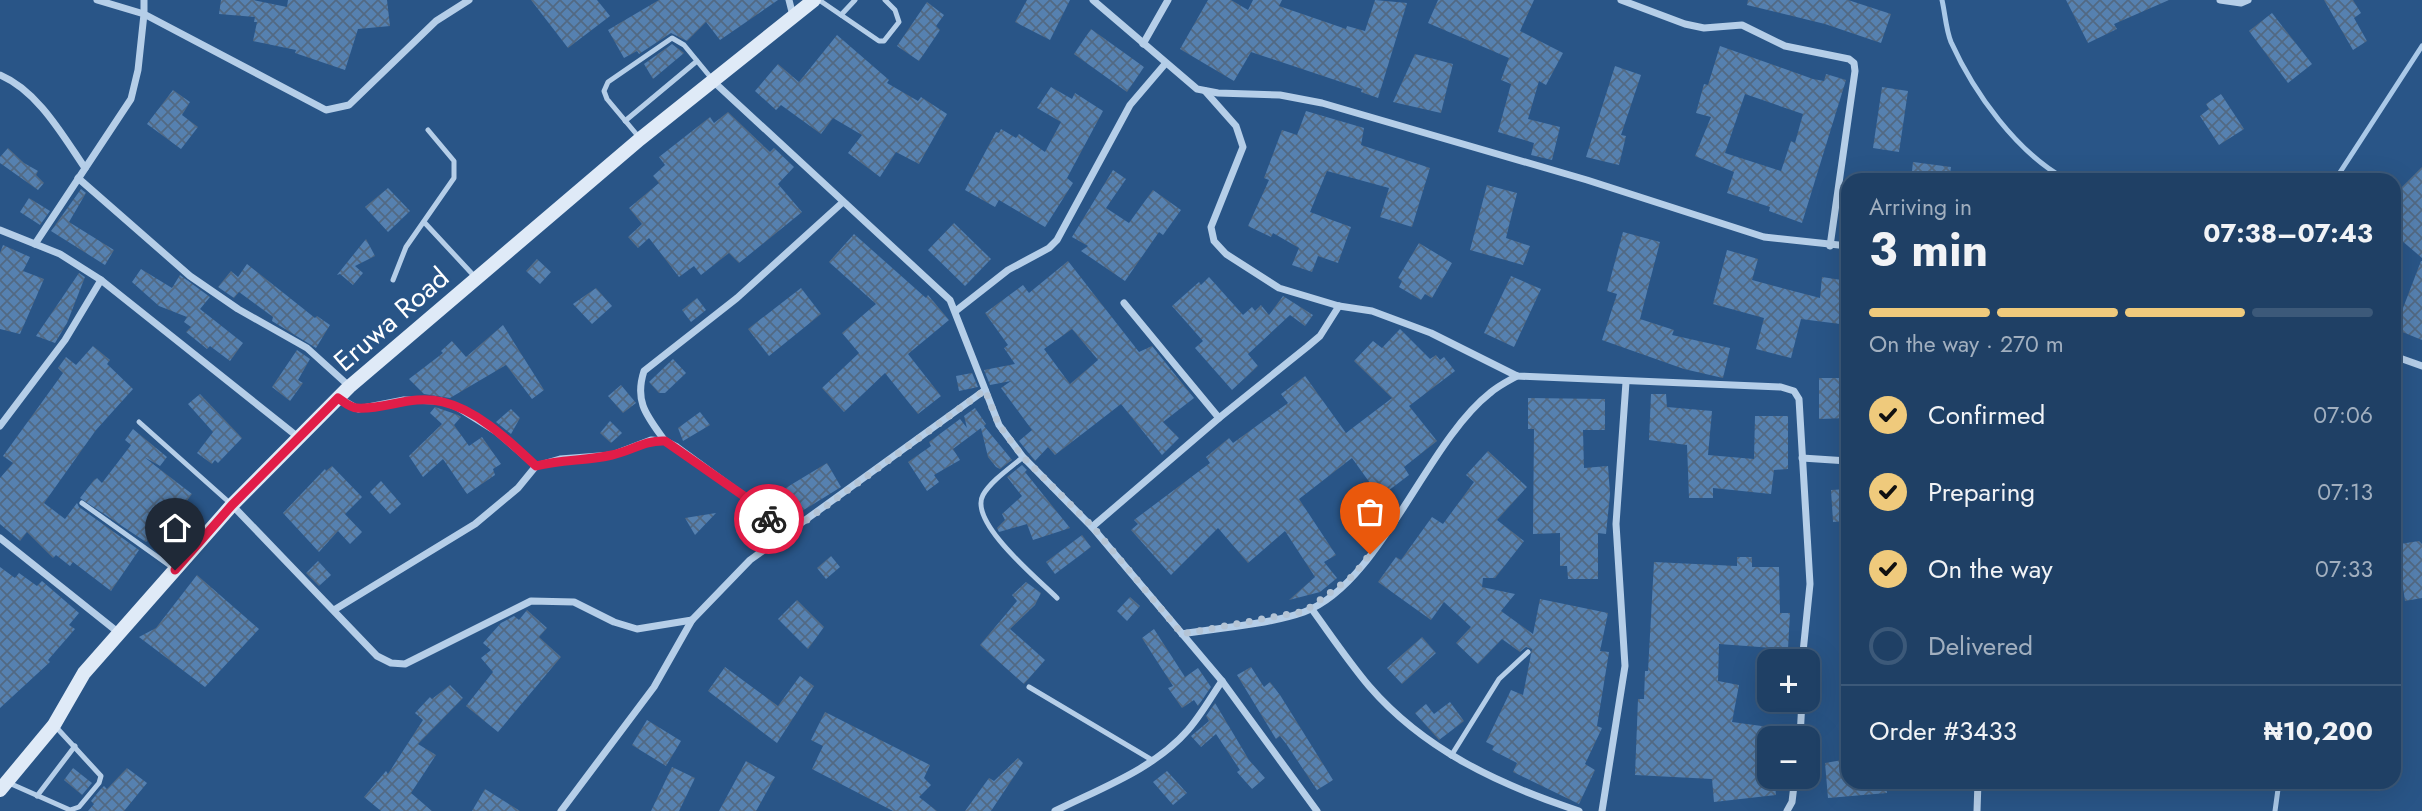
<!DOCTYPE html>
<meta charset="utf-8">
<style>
:root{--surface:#1f4065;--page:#2c4b6e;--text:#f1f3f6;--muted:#a1afbf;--line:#3c5979;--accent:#efca7c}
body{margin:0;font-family:Jost,sans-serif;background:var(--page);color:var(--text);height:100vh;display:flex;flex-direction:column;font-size:26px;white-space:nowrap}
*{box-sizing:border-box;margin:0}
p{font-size:23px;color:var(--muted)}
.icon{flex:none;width:38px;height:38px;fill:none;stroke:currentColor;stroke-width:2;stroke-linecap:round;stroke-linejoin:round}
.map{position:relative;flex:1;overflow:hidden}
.drawer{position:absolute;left:1841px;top:173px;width:560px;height:616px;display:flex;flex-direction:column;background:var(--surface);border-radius:21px;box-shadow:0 7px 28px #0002,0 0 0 2px var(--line)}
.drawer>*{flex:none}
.controls{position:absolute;left:1757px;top:649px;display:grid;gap:14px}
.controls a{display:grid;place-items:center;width:63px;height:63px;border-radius:14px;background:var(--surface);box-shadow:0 7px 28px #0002,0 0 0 2px var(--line);font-size:35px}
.pin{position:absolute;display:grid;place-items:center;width:60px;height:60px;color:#fff;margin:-72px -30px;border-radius:50% 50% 50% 0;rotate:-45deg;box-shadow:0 0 7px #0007}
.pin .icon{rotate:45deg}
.courier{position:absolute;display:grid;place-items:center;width:70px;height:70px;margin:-35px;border:5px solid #e11d48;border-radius:50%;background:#fff;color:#222;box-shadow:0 2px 9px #0007}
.head em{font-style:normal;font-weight:700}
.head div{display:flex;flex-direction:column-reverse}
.head{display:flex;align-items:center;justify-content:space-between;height:119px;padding:0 28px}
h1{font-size:46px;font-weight:700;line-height:52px}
.bar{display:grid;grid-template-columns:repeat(4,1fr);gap:10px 7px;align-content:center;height:84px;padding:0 28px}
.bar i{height:9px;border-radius:5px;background:var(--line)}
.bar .active{background:var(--accent)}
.bar p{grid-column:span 4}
.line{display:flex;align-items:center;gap:18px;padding:0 28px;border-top:2px solid var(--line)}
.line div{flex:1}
ol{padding:0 28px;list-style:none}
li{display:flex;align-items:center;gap:21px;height:77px}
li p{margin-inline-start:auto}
li .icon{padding:7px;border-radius:50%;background:var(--accent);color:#111;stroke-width:4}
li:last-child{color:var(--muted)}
li i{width:38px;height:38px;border:4px solid var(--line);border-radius:50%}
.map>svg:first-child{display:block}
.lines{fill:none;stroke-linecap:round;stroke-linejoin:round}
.stream{stroke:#aac9e8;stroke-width:5}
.building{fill:url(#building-cross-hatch);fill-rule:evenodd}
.lane{stroke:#b5cee8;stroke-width:5}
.street{stroke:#b5cee8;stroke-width:7}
.secondary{stroke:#dfeaf7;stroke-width:14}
.done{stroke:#b4c4d5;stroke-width:7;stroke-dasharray:0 12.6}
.route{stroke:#e11d48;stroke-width:9}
.labels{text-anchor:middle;stroke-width:5;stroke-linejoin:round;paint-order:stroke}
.street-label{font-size:28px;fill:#fff;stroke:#295587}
</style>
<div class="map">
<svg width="2422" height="811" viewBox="0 0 2422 811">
<defs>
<pattern id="building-cross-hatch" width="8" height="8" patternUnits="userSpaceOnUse" patternTransform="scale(1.75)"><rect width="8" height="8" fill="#5681b0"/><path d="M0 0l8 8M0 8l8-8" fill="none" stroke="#526983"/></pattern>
</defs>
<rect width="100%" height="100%" fill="#295587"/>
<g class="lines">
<g class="stream">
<path d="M1942 0C1945 13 1946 30 1951 42 1974 93 2017 153 2067 180"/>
<path d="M2335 180 2422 46"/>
<path d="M2275 811 2279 782"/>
</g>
</g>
<g class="building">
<path d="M221 0H253L287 7 288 0H387L390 26 358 29 345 70 295 53 296 50 253 41 257 22H254L255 17 219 14Z"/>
<path d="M531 0H597L610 16 568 48Z"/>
<path d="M659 0H778L720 40 706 22 687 41 671 33 639 54 637 51 624 58 608 30Z"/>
<path d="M1027 0H1070L1050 40 1015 22Z"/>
<path d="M1208 0H1231L1248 10 1253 0H1282L1279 6 1346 29 1347 26 1365 31 1375 0 1407 3 1378 98 1361 92 1362 89 1251 52 1234 81 1180 49Z"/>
<path d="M1438 0H1534L1520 31 1563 53 1546 85 1539 81 1528 119 1560 127 1552 160 1531 155 1534 143 1498 132 1511 84 1501 80 1509 58 1428 23Z"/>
<path d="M1748 0H1848L1891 14 1881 43 1825 24 1747 5Z"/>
<path d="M2066 0H2169L2114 24 2117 29 2088 43Z"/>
<path d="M2324 0H2353L2361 13 2354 18 2367 41 2353 50Z"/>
<path d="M927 2 944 15 936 26 940 30 919 61 897 46Z"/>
<path d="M2272 13 2312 64 2288 83 2249 31Z"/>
<path d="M1091 29 1144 67 1127 92 1074 54Z"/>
<path d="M837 35 889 80 887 83 918 101 921 97 947 114 919 164 896 152 880 177 848 153 862 135 833 118 821 134 781 105 776 110 755 91 778 64 799 82Z"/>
<path d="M672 44 684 53 653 79 644 64Z"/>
<path d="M1720 46 1813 79 1824 81 1826 74 1846 80 1802 223 1769 211 1770 207 1727 193 1734 172 1695 156 1711 117 1696 113 1704 84 1708 85ZM1745 94 1803 114 1795 143 1791 141 1781 171 1725 153Z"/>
<path d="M1415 54 1453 64 1441 113 1393 102Z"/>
<path d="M1615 66 1641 75 1621 135 1626 136 1619 165 1586 157Z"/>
<path d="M1051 87 1072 99 1075 93 1103 111 1067 178 1073 183 1045 227 999 200 995 207 965 190 996 132 999 133 1001 129 1016 138 1019 134 1045 152 1061 122 1037 108Z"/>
<path d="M1882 87 1908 91 1899 152 1873 148Z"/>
<path d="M173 90 190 102 182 115 198 127 181 149 147 124Z"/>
<path d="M2221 94 2244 129 2219 145 2200 116 2209 109 2206 104Z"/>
<path d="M1306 111 1364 128 1361 145 1430 168 1412 227 1380 217 1389 188 1327 171 1310 212 1351 227 1338 263 1318 256 1312 272 1292 265 1299 248 1273 233 1271 237 1248 226 1269 180 1264 178 1282 130 1297 135Z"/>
<path d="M728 112 770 152 774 148 794 167 778 184 802 212 739 263 729 253 701 275 694 266 679 277 649 238 638 248 628 237 642 224 629 208 659 183 653 176 665 165 659 157 710 117 714 123Z"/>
<path d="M8 148 24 163 38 171 36 175 44 183 38 190 0 163V157Z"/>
<path d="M1913 162 1951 167 1949 180H1911Z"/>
<path d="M2422 167V258L2394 234V195Z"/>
<path d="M1113 170 1126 179 1106 208 1129 223 1153 190 1181 210 1163 235 1159 232 1125 281 1081 251 1088 246 1072 237Z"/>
<path d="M1487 185 1517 193 1506 238 1530 246 1523 265 1470 250Z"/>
<path d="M388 188 410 211 388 232 365 207Z"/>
<path d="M81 189 86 193 69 222 114 250 105 265 51 231Z"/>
<path d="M29 198 50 211 40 225 20 212Z"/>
<path d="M954 223 991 259 965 286 928 250Z"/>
<path d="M1623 232 1660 242 1640 319 1674 330 1672 335 1730 348 1723 378 1684 369 1602 340 1617 294 1607 291Z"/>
<path d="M854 234 926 298 928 295 949 320 908 354 941 396 918 414 885 373 844 412 822 388 859 353 842 333 876 304 829 262Z"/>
<path d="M366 239 375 256 355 266 363 273 353 285 340 274 337 275Z"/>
<path d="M1419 243 1452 263 1432 298 1425 294 1421 300 1399 287 1402 281 1398 278Z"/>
<path d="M3 245 30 257 23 271 44 279 20 334 0 329V253Z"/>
<path d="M1727 250 1758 259 1752 280 1820 298 1822 277 1848 281V325L1801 319 1791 358 1756 349 1764 318 1713 304Z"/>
<path d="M537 259 551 272 540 284 526 271Z"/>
<path d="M1068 261 1139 352 1152 346 1194 398 1163 422 1179 438 1162 455 1121 404 1055 455 1048 447 1035 461 1019 441 1032 430 1001 388 1011 381 990 385 984 370 1015 364 1004 348 1008 345 985 313 1023 285 1029 293ZM1072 329 1098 360 1070 384 1044 349Z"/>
<path d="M2421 261H2422V340L2395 329Z"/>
<path d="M247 264 315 318 317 316 330 325 316 348 272 321 273 317 239 292 234 298 218 287 231 271 238 277Z"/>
<path d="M141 269 172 288 180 275 210 297 200 309 243 343 230 361 210 346 207 349 186 332 191 327 184 322 187 317 159 306 132 282Z"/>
<path d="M79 273 85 277 67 323 55 343 36 336Z"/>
<path d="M1511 276 1541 289 1514 347 1484 333Z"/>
<path d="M1209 277 1243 315 1252 307 1255 311 1261 305 1269 315 1283 296 1313 315 1305 326 1290 315 1248 354 1258 366 1232 390 1195 348 1203 341 1172 306 1199 282 1201 285Z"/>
<path d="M596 288 612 306 592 324 573 304Z"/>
<path d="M801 288 821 314 769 356 748 329Z"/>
<path d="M697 298 706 310 691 322 682 310Z"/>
<path d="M503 325 544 390 532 399 506 365 450 398 424 394 409 379 443 353 441 351 452 341 466 357Z"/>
<path d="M1400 329 1430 359 1436 355 1440 360 1444 357 1455 371 1409 406 1437 441 1404 467 1409 475 1380 497 1352 458 1299 499 1336 555 1324 562 1337 578 1320 592 1289 600 1315 577 1285 531 1248 563 1218 528 1171 575 1131 530 1138 524 1134 520 1210 463 1206 457 1229 438 1233 443 1288 403 1281 394 1305 376 1346 433 1392 398 1354 361 1373 341 1382 348Z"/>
<path d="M93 346 110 360 107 364 133 389 96 430 44 503 65 519 77 503 79 507 139 550 111 591 73 562 70 566 56 555 53 558 27 532 20 541 0 524V478L13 463 3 456 63 373 58 368 66 357 76 365Z"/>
<path d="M297 350 310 359 298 380 303 383 290 401 272 387Z"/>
<path d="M673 359 686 373 665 393H659L649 382Z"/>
<path d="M972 373 978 387 959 391 956 376Z"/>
<path d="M1819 378H1848V418L1819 419Z"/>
<path d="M621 385 636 403 623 413 608 396Z"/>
<path d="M200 394 242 438 218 463 215 460 212 464 197 453 213 432 188 404Z"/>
<path d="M1651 394H1666L1667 407 1712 411 1708 455 1754 459 1755 416H1788V469L1774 470 1771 494 1713 488V498H1689L1687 445 1649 440Z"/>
<path d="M1528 398 1605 399V430H1583L1584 468 1608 466 1610 494 1606 534 1598 533V579H1568L1567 566H1560V533L1533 534 1534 429H1528Z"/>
<path d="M435 407 458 415 461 417 454 425 469 446 482 437 501 464 493 469 495 475 467 494 443 459 423 477 409 456 442 424 430 413Z"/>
<path d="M975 408 986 424 984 426 1012 460 1000 469 996 467 988 457 981 428 953 449 960 460 934 475 939 482 927 491 908 462 931 446 929 442 960 419 967 428 964 416Z"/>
<path d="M511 409 520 418 511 434 496 422Z"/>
<path d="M700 412 710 425 683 441 678 428Z"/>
<path d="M610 421 622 433 611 443 600 433Z"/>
<path d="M133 429 167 457 160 466 144 457 192 494 172 520 168 517 146 542 80 498 94 480 97 478 102 483 131 445 125 440Z"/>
<path d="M1488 451 1527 487 1497 520 1524 541 1495 578H1483L1482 587 1515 594 1501 611 1533 634 1540 599 1608 613 1600 651 1609 652 1597 726 1602 728 1585 764 1595 770 1579 804 1513 772 1517 763 1492 750 1494 746 1486 742 1511 690 1523 695 1532 649 1526 647 1520 652 1502 639 1478 664 1456 643 1471 627 1444 602 1431 620 1378 582 1396 557 1401 560 1432 517 1443 524 1474 482 1466 475Z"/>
<path d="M827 463 841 487 799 513 784 489Z"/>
<path d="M1022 465 1027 470 1025 472 1070 528 1033 540 1027 524 999 532 997 528 1005 520 1002 514 1022 496 1007 477Z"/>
<path d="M332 466 362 497 345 514 362 532 350 544 338 531 319 552 283 513 325 469 326 471Z"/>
<path d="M381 481 401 504 390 514 370 492Z"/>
<path d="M1848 489V521L1833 522 1831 490Z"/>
<path d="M716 513 695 535 685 518Z"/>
<path d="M1082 535 1091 547 1055 574 1046 562Z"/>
<path d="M2419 541 2422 544V598L2405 601 2402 580 2394 581V561H2399L2397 549H2401L2400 544Z"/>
<path d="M831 556 840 567 826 579 817 568Z"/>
<path d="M1737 557H1752V567H1779L1780 613H1790L1788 649 1719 644 1718 681 1739 685 1732 722 1769 727V777H1774L1776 795 1714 802 1712 779 1635 775 1638 699H1644L1645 671H1648L1654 562 1737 566Z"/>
<path d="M318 561 331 575 319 586 306 573Z"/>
<path d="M0 567 15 578 19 573 37 586 42 581 79 613 69 625 75 629 48 660 50 662 0 708Z"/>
<path d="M197 575 259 629 205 687 139 637 156 628Z"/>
<path d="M1026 582 1041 593 1035 605 1010 629 1045 660 1024 684 980 645 1017 601 1012 595Z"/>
<path d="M1130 597 1140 606 1127 621 1117 611Z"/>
<path d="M797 600 824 627 808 649 778 619Z"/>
<path d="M527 610 547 628 539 637 561 657 498 732 466 706 493 672 481 658 491 650 483 643 501 623 514 616 519 620Z"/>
<path d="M1154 629 1185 677 1198 668 1211 687 1198 706 1194 700 1182 708 1168 688 1173 686 1142 638Z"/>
<path d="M1422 637 1436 653 1402 684 1387 668Z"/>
<path d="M725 667 778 706 800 676 814 686 777 743 708 691Z"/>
<path d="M1251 667 1264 687 1270 682 1280 695 1333 780 1317 790 1287 745 1280 736 1276 739 1237 675Z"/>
<path d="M450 685 463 698 418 744 436 755 411 793 432 811H381L364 797 386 771 388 774 423 720 415 713 430 697 432 699Z"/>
<path d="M1450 702 1464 721 1439 740 1415 713 1426 704 1434 714Z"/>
<path d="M1215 703 1249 760 1265 778 1252 789 1237 772 1240 770 1216 734 1201 747 1191 736 1209 721 1206 716Z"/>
<path d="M825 712 930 765 924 778 931 785 919 797 937 811H893L812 769 823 746 811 740Z"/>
<path d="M647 720 681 741 666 766 632 745Z"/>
<path d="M1018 758 1023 763 991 811H965L989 778 994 781Z"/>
<path d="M1848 759V782H1886L1887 793 1828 798 1825 763Z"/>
<path d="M746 761 775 777 756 811H719Z"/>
<path d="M672 767 695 778 679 811H651Z"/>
<path d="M73 768 92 783 82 795 64 780Z"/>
<path d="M127 768 147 783 124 811H88L94 804 91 801 100 790 104 786 107 789Z"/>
<path d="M1167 771 1187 793 1173 805 1153 782Z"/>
<path d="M485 789 520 811H472Z"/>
</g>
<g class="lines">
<g class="lane">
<path d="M819 0 879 41H884L899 22 895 10 885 0"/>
<path d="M841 15 855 0"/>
<path d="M625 121 697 61"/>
<path d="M638 136 607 99 604 91 608 82 672 38 684 45 712 79"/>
<path d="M424 222 476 278"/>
<path d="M393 280 406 247 454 178V161L428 130"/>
<path d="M139 422 231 504"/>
<path d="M1023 457C1010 468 991 481 983 495 968 522 1039 580 1057 598"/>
<path d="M82 503 173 568"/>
<path d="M1029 687 1152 760"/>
<path d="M1451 756 1499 679 1528 652"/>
<path d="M9 783 70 810 79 807 99 783 101 776 56 727"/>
<path d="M37 796 75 746"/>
</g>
<g class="street">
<path d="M144 0V14L326 110 349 105 436 21 469 0"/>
<path d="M789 0 793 16"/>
<path d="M1093 0 1197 89 1218 93 1280 95 1322 103 1587 180 1764 237 1848 246"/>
<path d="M1621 0 1685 24 1704 28 1742 25 1785 46 1849 59 1854 63 1855 71 1830 246"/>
<path d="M2220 0 2241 3 2248 0"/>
<path d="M1143 44 1168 0"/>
<path d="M0 75C38 91 63 136 85 168"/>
<path d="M714 82 950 300 999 425 1023 457 1092 527 1222 681 1317 811"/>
<path d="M1205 91 1236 126 1243 147 1211 227 1214 241 1226 254 1279 288 1339 306 1372 311 1431 333 1517 376 1781 387 1794 391 1799 399 1810 584 1802 662"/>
<path d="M78 178 190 276 238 309 307 348 349 386"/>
<path d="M0 230 60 254 101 280 298 437"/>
<path d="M35 244 131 99 138 70 144 14 97 0"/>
<path d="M1124 303 1219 418"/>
<path d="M957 310 1008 270 1049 248 1057 240 1130 105 1165 64"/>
<path d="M2394 356 2422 366"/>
<path d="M339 398 358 409 404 400 441 401 457 407 497 432 536 466"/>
<path d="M0 426 65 340 101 280"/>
<path d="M665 441C647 416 634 402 644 371L737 298 843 202"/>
<path d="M1802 458 1848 461"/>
<path d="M232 505 377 656 391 663 405 664 531 601 574 602 614 622 637 629 692 620"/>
<path d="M1092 527 1219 418 1307 347 1320 336 1339 306"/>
<path d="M0 538 119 633"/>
<path d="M1311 608C1330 634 1348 661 1369 686 1424 750 1500 785 1579 811"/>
<path d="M334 610 475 524 518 488 536 466 560 459 612 455 651 440 665 441 677 447 751 501 785 536"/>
<path d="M1182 634C1221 627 1267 625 1304 612 1380 584 1426 443 1490 393 1498 386 1508 381 1517 376"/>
<path d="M1800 738 1802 700"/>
<path d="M561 811 654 687 692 620 750 560 985 390"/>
<path d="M1055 811C1101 788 1154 769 1188 730 1201 715 1211 697 1222 681"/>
<path d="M1602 811 1625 666 1616 524 1626 382"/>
<path d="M1787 811 1792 802 1795 777"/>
<path d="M1977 811 1978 782"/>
</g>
<path class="secondary" d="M0 790 54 725 84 673 232 505 349 387 640 139 814 0"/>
</g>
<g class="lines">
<path class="done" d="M769 519 785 536 985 390 999 425 1023 457 1093 527 1182 634 1305 611 1354 575 1370 554"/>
<path class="route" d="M175 570 232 505 338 398C344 402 350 408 357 408 386 410 411 394 443 402 478 410 510 442 536 466 561 459 587 461 612 455 631 451 645 440 665 441L751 501 769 519"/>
</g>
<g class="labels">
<g class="street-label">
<text transform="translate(391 319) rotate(-41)" y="10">Eruwa Road</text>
</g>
</g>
</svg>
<div class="controls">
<a>+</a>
<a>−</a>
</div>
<div class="pin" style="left:1370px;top:554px;background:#ea580c"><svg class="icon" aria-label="bag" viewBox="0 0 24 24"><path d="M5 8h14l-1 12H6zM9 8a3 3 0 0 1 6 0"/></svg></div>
<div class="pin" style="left:175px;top:570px;background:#1f2937"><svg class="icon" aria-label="home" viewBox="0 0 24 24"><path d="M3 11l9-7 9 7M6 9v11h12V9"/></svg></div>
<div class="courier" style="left:769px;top:519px"><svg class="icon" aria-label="bike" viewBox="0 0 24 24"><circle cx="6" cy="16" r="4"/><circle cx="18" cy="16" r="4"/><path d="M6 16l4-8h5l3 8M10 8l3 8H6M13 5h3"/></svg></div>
<section class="drawer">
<div class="head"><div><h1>3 min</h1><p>Arriving in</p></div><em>07:38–07:43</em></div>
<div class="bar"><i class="active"></i><i class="active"></i><i class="active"></i><i></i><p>On the way · 270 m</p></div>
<ol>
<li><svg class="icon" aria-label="check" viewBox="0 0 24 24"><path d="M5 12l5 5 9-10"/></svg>Confirmed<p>07:06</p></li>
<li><svg class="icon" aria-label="check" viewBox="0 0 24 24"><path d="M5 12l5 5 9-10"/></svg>Preparing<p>07:13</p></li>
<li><svg class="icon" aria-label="check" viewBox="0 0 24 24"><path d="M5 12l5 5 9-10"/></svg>On the way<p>07:33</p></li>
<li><i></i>Delivered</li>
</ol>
<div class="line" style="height:91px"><div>Order #3433</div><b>₦10,200</b></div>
</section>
</div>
